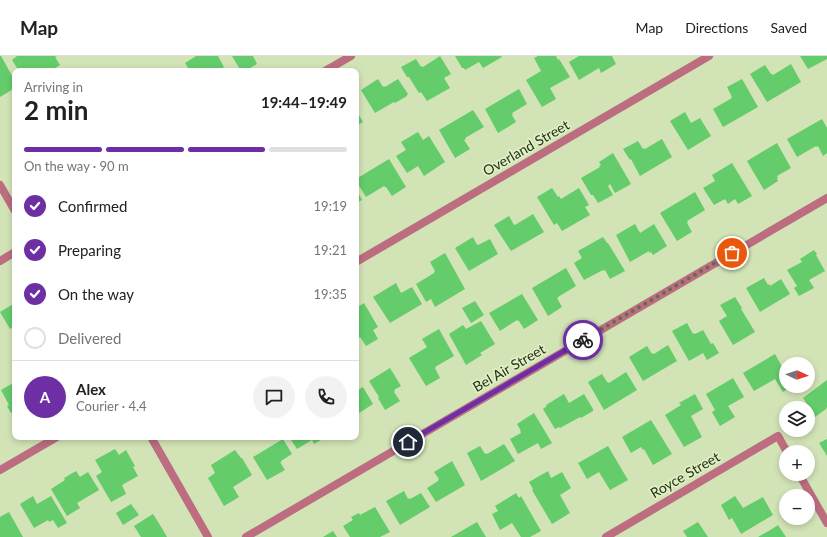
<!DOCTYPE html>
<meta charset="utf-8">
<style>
:root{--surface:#fff;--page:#f2f2f2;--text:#202124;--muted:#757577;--line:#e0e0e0;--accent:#6e2fa5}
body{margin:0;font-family:Lato,sans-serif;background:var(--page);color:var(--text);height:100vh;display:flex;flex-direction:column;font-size:15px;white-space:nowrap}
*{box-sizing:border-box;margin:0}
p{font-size:13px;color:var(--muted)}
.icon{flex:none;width:22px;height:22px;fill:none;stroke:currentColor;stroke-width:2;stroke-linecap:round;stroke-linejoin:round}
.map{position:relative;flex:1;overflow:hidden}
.side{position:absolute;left:12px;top:12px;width:347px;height:372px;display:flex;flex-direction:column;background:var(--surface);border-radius:8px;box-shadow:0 2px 6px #0003}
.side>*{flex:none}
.needle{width:26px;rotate:94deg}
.tools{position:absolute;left:779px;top:301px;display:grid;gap:8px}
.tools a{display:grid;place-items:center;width:36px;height:36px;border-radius:50%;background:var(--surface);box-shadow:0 2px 6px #0003;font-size:20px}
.pin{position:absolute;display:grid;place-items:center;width:34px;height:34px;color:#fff;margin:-17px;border:2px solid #fff;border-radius:50%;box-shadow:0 1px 4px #0007}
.courier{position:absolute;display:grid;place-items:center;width:40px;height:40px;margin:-20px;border:3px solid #6e2fa5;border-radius:50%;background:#fff;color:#222;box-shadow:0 1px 5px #0007}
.summary em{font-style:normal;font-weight:700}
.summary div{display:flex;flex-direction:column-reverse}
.summary{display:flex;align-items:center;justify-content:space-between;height:68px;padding:0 12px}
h1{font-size:26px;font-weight:700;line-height:30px}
.bar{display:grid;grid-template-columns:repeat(4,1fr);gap:6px 4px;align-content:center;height:48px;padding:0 12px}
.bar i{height:5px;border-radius:3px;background:var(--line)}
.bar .active{background:var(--accent)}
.bar p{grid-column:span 4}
.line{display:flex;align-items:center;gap:10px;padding:0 12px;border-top:1px solid var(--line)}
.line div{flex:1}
.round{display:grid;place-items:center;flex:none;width:42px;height:42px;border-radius:21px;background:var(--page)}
ol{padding:0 12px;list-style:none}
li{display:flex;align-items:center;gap:12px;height:44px}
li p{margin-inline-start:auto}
li .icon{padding:4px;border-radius:50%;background:var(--accent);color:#fff;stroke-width:4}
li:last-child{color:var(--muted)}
li i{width:22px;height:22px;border:2px solid var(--line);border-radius:50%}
header{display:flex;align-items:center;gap:24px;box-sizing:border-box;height:56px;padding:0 20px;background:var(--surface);border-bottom:1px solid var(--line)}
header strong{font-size:19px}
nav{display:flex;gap:22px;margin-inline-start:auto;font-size:14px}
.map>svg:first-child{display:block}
.building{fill:#64cc6a}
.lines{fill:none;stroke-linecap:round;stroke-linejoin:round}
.street{stroke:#bc6d80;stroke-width:8}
.done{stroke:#646d53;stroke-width:4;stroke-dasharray:0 7.2}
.route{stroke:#6e2fa5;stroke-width:5}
.labels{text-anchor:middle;stroke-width:3.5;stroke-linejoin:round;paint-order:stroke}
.street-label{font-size:14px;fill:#282e1d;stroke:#dff1c3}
</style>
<header>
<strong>Map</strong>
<nav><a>Map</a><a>Directions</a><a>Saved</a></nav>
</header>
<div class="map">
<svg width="827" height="481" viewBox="0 0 827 481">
<rect width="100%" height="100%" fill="#d2e3b6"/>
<g class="building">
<path d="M0 0H1L15 25V32L0 41Z"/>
<path d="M17 0H57L55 1 60 9 50 15H19L12 4Z"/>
<path d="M196 0H218L224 11 218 15H190L185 7Z"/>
<path d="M232 0H253L257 8 245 15H241Z"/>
<path d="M440 0 451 18 444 22 450 32 427 45 421 36 419 37 409 21H407L401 11 416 3 421 11 422 10 423 11Z"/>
<path d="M455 0H501L502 1 483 12 479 6 465 14 464 12H462Z"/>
<path d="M538 0H556L558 4 559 3 570 21 550 32 556 43 542 51 526 24 541 15 534 2Z"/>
<path d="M579 0H612L616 8 601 17 599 12 579 24 569 6Z"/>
<path d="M800 0H827V3L808 13Z"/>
<path d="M791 8 801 26 767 46 750 18 765 9 771 18H772L773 19Z"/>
<path d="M378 23 383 31 384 30 385 31 398 23 408 38 407 39V40L395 47 394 46 375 57 361 34Z"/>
<path d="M742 23 758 51 723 71 713 53 732 42 731 41H732L727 31Z"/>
<path d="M519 33 527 48 512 57 513 58 512 59 516 66 498 77 485 53Z"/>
<path d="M356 54 363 66 356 70Z"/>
<path d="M473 54 484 71 465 82 466 83 464 84 470 93 455 102 439 74Z"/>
<path d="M685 56 691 67 700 62 711 80 688 94 670 65Z"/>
<path d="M822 63 827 72V97L823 100 818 90 816 91V90L797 101 787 83Z"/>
<path d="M418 76 423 84 429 80 445 106 424 120 418 110 407 117 396 100 406 94 401 86Z"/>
<path d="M662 83 672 101 640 120 631 103 630 104 623 93 638 85 643 93 644 92 645 93Z"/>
<path d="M777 87 791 112 777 120 778 122H777L778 125 764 134 747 105Z"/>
<path d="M613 97 631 128 615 137 610 128 608 130 613 139 598 147 593 139H591L581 122 600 111 599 110 601 109 599 106Z"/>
<path d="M389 103 406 131 392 140 386 131H385L384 130 366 141 356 125V123Z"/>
<path d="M732 107 752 140 738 148 735 143 728 148 725 143 714 149 703 132 715 125 712 119Z"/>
<path d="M552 132 558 141 559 140 561 143 579 132 589 149 585 151 590 159 562 175 557 167 554 169 537 141Z"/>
<path d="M356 133 362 144 356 147Z"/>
<path d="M695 136 705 154 687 165 688 166 687 167 692 176 677 185 660 157Z"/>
<path d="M533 158 544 176 511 195 494 169 509 160 514 169 515 168V169Z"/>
<path d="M635 168 640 177 654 168 667 190 653 199 651 196 649 197V195L630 206 616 179Z"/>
<path d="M473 181 477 189 478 188V189L490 183 498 198 469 215 455 192Z"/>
<path d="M603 181 607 187H608L625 215 610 223 605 214 604 215 603 214 584 224 574 207 582 202 578 195Z"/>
<path d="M814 194 817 198 816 199 825 215 809 224 814 232 799 240 794 232 797 230 787 214 802 206 800 203Z"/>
<path d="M445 197 465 233 435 251 431 243 426 246 416 228 434 217V216L435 215 430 206Z"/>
<path d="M566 212 576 230 558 241V242H557L562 251 548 260 532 232Z"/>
<path d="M764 222 768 229 770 228V230L781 223 790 238 760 256 746 232Z"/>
<path d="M396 227 401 237 412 231 422 248 390 267 373 241Z"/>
<path d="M522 238 538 264 524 273 519 265H518L517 264 500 275 489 257Z"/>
<path d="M735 241 742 252 741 253 755 276 733 289 719 265 727 260 720 249Z"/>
<path d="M475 245 484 259 471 267 462 252Z"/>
<path d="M15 247V270L10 273 0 256Z"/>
<path d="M364 247 378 271 373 274 378 283 366 290 360 281 356 285V252Z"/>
<path d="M481 265 495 288 480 297 482 299 466 309 449 278 463 269 466 273Z"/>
<path d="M687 267 693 278 694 277 695 278 703 274 711 288 713 287 719 297 707 304 703 297 689 305 672 275Z"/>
<path d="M439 273 454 300 435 311 436 312H435L440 322 426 330 409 302 427 291 422 283Z"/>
<path d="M668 289 677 305 643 325 629 301 647 290 652 298 653 297 654 298Z"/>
<path d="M775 298 785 316H786V330H792L783 336 775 323 754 335 743 317Z"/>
<path d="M390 312 401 330 394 334 395 335 394 336 400 345 385 354 378 342 379 341 369 325Z"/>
<path d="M626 316 637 334 604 354 588 326 602 318 607 326H608L609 327Z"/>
<path d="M733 322 744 341 728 350 735 361 720 370 712 356 715 354 706 338Z"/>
<path d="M827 324V351L826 353 815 361 803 342Z"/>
<path d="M15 326V354L11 357 7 350 9 349 1 334Z"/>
<path d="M363 331 373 348 356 359V335Z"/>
<path d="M564 338 569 347 584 338 593 353V355L581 362 580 361 560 372 559 371 555 373 543 353 547 350 546 349Z"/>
<path d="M695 338 703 353 691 360 702 381 684 391 665 359 681 349 679 347Z"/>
<path d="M534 357 552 387 541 393 538 387 518 398 510 383 521 377 520 375H521L517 368Z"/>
<path d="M651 364 672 398 653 409 644 393 643 394 641 391 631 397 622 381Z"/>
<path d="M289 381H326L314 388 312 384 297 393Z"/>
<path d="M283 383 292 398 281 405 282 406H280L285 414 267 424 253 401Z"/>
<path d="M827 383V400L819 387Z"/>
<path d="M504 388 515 405 481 425 467 397 480 390 485 398 486 397 487 398Z"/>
<path d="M608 390 628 424 610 434 599 416 587 423 578 407Z"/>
<path d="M115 393 119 399 126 394 135 410 133 411 138 420 122 429 126 438 111 446 96 420 102 416 95 404Z"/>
<path d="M235 394 241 402H242L252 419 233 431 239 441 224 450 208 422 215 417 211 409Z"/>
<path d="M452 405 465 429 436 446 427 432 438 425V424L439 423 434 416Z"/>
<path d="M76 415 80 421 88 416 99 434 77 447 80 452 67 460 51 433 65 424 64 422Z"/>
<path d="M548 415 551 422 562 416 571 432 560 439 570 457 552 468 532 434 533 433 529 426Z"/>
<path d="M404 435 408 443 409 442 410 443 421 437 430 451 400 469 386 445Z"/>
<path d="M516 437 519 442 521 440 541 475 530 481H521L512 467 500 474 492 458 498 455 495 450Z"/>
<path d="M33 440 37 448 51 440 67 467 58 472 53 464 49 466 48 464 34 472 20 448Z"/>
<path d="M735 440 743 452 763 441 773 459 741 478 732 462 729 464 721 449Z"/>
<path d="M131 448 139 459 123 469 116 457Z"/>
<path d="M375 451 390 476 380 481H350L343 470 353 464 351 461 359 457 360 459Z"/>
<path d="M9 456 23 481H0V461Z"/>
<path d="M153 458 163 474 167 481H141L134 470Z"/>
<path d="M477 466 486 481H451Z"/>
<path d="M698 466 708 481H687L683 475Z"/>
<path d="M778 469 786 481H758L772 473Z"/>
<path d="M333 475 337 481H323Z"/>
</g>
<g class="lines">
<g class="street">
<path d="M325 15 351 0"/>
<path d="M0 129 15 155"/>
<path d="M0 205 15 196"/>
<path d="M356 206 709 0"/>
<path d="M151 381 208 481"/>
<path d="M0 414 57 381"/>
<path d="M799 418 827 467"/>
<path d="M246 481 827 142"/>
<path d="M606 481 778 380 787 396"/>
</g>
</g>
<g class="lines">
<path class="done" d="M583 284 732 197"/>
<path class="route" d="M408 386 583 284"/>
</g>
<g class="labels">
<g class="street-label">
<text transform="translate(526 92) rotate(-30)" y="5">Overland Street</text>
<text transform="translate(509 312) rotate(-30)" y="5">Bel Air Street</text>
<text transform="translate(685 419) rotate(-30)" y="5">Royce Street</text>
</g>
</g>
</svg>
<div class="tools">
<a><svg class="needle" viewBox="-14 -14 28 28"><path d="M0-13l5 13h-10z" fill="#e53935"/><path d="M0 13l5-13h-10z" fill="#757577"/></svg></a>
<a><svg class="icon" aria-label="layers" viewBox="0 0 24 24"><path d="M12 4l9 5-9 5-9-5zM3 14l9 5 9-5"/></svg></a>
<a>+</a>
<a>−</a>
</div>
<div class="pin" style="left:732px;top:197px;background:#ea580c"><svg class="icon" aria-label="bag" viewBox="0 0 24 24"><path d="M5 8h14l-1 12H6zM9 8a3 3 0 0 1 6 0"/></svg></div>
<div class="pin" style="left:408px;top:386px;background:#1f2937"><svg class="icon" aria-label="home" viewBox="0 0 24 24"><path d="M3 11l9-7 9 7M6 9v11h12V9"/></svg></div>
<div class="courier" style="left:583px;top:284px"><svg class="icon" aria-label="bike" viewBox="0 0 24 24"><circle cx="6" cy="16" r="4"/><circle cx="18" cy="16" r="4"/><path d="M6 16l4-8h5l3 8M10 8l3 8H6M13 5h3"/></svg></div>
<section class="side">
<div class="summary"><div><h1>2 min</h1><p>Arriving in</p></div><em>19:44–19:49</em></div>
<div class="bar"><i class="active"></i><i class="active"></i><i class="active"></i><i></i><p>On the way · 90 m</p></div>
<ol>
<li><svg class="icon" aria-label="check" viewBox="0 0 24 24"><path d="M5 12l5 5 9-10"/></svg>Confirmed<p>19:19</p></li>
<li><svg class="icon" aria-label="check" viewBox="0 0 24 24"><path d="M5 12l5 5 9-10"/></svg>Preparing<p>19:21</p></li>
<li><svg class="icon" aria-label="check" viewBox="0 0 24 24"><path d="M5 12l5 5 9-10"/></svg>On the way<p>19:35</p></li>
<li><i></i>Delivered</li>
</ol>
<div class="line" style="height:72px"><b class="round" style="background:var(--accent);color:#fff">A</b><div><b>Alex</b><p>Courier · 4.4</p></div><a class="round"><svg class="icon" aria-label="chat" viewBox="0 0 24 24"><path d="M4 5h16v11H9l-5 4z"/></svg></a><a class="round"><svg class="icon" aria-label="phone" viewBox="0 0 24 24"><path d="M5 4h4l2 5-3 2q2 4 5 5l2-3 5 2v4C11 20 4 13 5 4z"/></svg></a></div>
</section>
</div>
